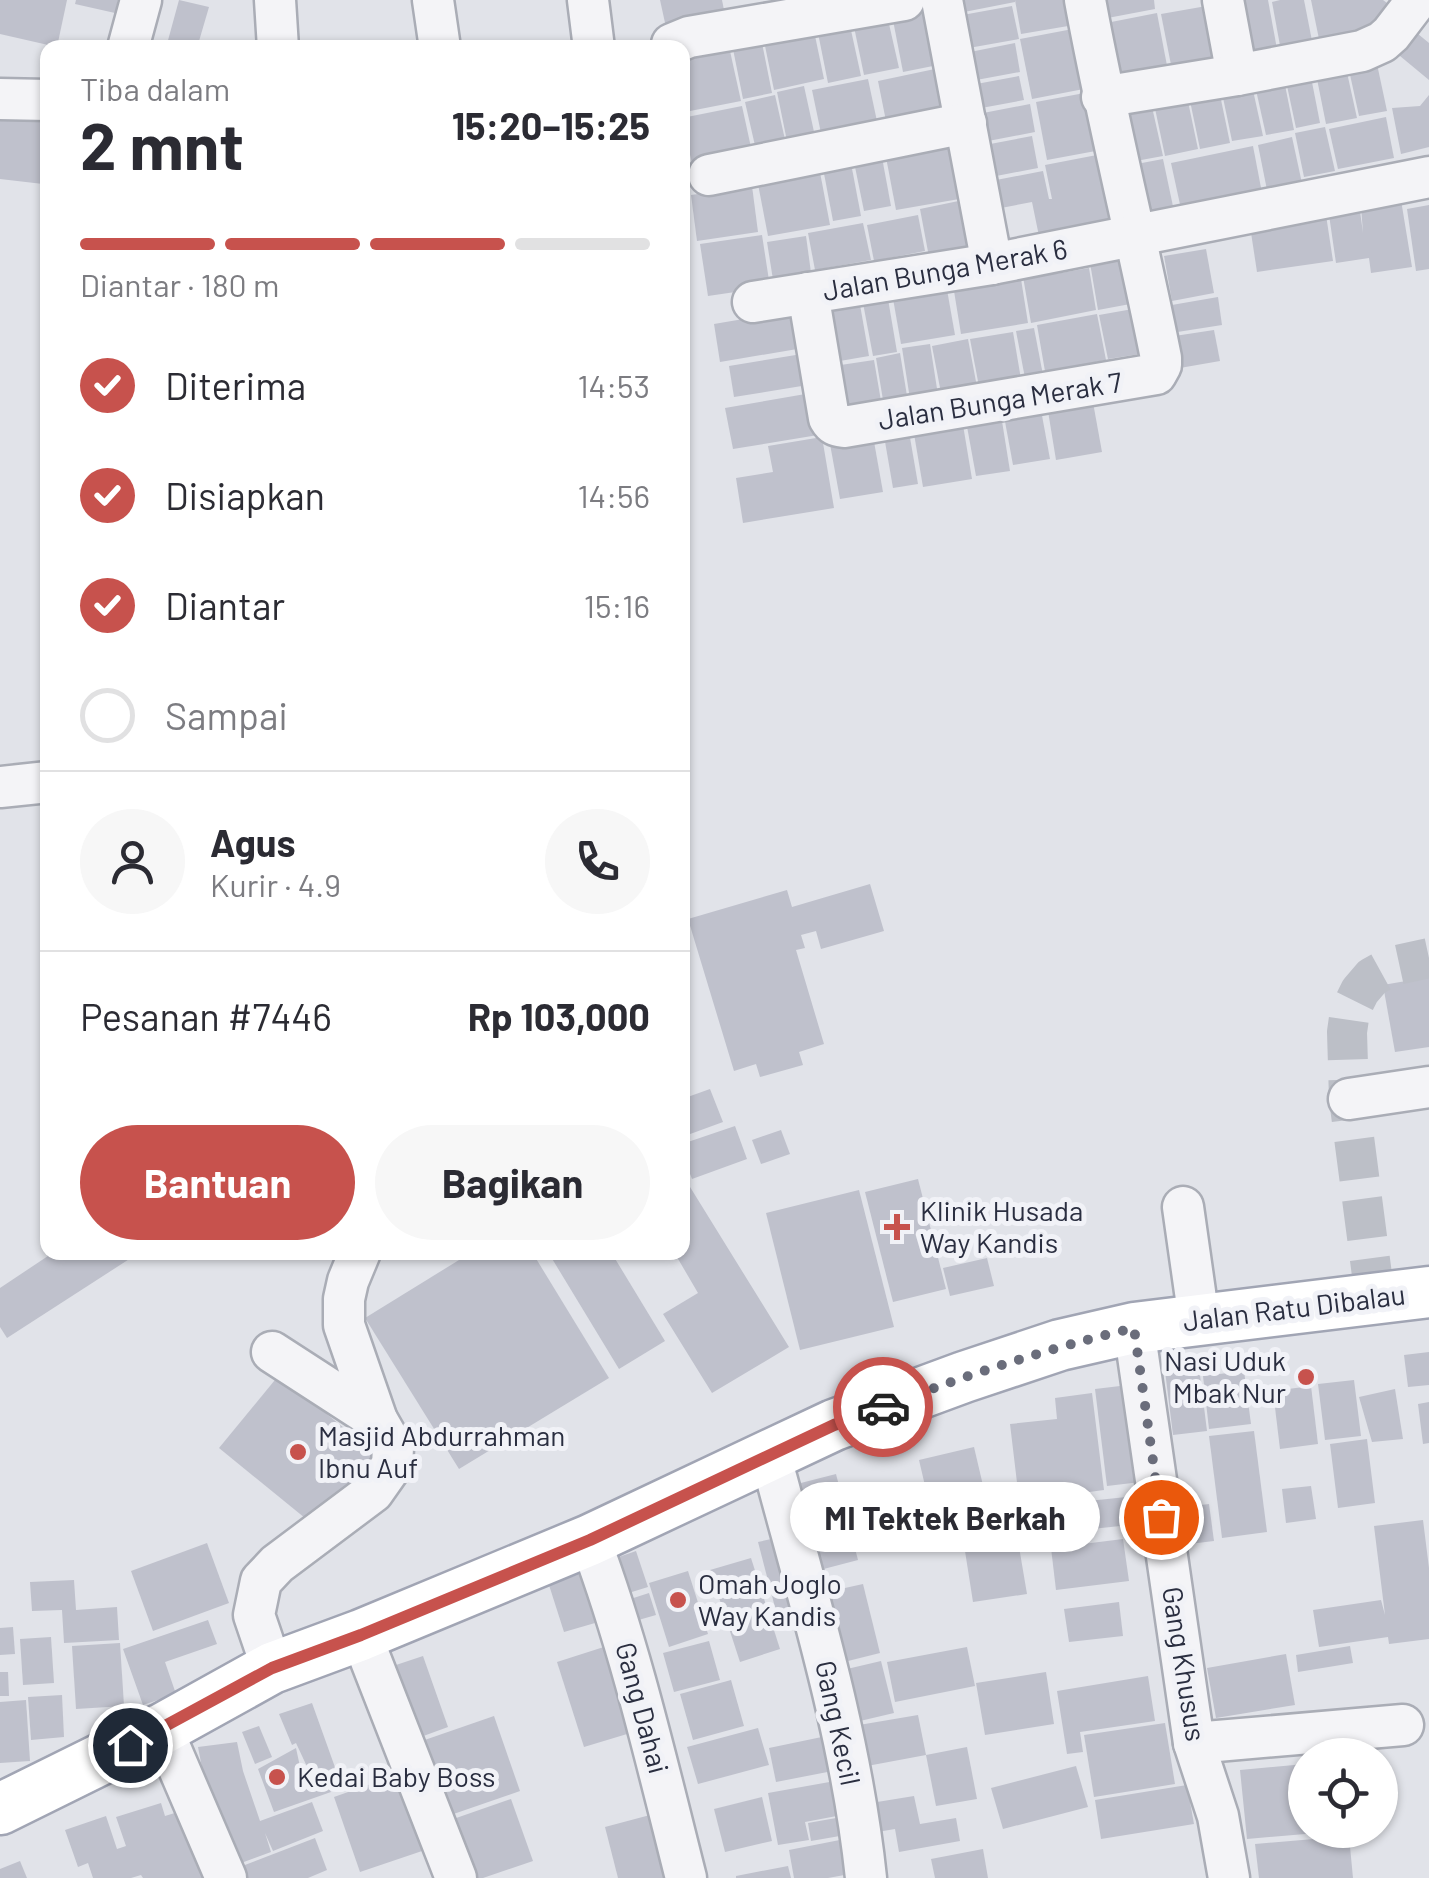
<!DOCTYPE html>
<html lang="id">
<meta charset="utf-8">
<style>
:root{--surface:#fff;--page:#f7f7f7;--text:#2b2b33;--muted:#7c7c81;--line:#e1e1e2;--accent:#c7524d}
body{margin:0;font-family:Barlow,sans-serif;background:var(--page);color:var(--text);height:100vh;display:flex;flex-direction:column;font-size:38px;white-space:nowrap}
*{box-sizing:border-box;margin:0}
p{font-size:32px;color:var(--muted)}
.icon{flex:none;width:55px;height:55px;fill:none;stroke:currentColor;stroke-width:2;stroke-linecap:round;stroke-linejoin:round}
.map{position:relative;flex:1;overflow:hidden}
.details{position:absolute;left:40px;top:40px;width:650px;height:1220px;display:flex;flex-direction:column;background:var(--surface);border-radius:20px;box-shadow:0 2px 8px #0004}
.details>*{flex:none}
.buttons{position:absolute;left:1288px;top:1738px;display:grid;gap:20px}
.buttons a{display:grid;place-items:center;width:110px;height:110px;border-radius:50%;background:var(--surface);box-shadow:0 2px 8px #0004;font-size:50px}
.pin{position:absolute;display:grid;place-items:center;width:85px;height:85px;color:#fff;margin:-42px;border:5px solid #fff;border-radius:50%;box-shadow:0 2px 10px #0007}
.courier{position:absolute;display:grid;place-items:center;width:100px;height:100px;margin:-50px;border:8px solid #c7524d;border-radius:50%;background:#fff;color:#222;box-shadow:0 2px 12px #0007}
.bubble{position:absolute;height:70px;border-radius:35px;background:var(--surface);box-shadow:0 2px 8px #0004;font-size:32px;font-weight:700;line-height:70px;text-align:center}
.headline em{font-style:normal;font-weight:700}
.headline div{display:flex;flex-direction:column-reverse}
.headline{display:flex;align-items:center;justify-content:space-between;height:170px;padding:0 40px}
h1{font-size:65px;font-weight:700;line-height:75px}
.bar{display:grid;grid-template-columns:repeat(4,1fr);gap:15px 10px;align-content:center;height:120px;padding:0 40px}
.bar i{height:12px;border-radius:8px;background:var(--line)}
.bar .current{background:var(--accent)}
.bar p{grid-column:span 4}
.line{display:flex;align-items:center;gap:25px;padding:0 40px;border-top:2px solid var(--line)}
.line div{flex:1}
.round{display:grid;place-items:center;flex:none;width:105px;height:105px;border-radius:52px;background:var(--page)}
ol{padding:0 40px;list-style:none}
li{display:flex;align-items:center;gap:30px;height:110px}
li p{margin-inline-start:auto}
li .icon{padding:10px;border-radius:50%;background:var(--accent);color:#fff;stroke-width:4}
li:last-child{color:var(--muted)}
li i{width:55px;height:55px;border:5px solid var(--line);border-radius:50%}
.action{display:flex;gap:20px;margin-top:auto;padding:20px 40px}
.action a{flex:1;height:115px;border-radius:60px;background:var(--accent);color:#fff;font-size:40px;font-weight:700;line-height:115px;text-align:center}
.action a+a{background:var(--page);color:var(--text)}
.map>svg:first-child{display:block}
.building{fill:#bfc1cc}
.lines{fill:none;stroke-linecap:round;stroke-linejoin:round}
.minor-tunnel{stroke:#bcbfc7;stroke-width:40;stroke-dasharray:40 20;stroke-linecap:butt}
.minor-casing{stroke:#aaadb6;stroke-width:45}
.major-casing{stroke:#a1a5b4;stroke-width:55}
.minor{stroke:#f4f4f7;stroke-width:40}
.major{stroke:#fff;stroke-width:50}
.done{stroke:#6a6d7b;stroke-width:10;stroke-dasharray:0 18}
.route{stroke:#c7524d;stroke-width:12}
.poi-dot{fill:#c7524d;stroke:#f1f2f7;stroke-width:4}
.labels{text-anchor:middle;stroke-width:10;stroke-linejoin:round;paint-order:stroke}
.street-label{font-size:28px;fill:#2a2e40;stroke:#f1f2f7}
.poi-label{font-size:28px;fill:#2a2e40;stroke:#f1f2f7;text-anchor:start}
</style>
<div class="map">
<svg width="1429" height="1878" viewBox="0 0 1429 1878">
<rect width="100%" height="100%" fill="#e1e3e9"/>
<g class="building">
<path d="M0 0H67L57 47 0 34Z"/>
<path d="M76 0H118L115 13 75 4Z"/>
<path d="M179 0 209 7 197 48H178L167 44Z"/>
<path d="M660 0H722L726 20 667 32Z"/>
<path d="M956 0H1015V2L959 13Z"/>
<path d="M1015 0H1070L1074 25 1021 34Z"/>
<path d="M1093 0H1154L1155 9 1097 20Z"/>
<path d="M1246 0H1268L1277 49 1245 55 1235 2Z"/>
<path d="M1280 0H1304L1313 46 1281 51 1272 2Z"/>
<path d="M1311 0H1383L1391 6 1369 32 1319 39Z"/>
<path d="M1218 4 1228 59 1172 70 1161 14Z"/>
<path d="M1012 6 1019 39 963 49 957 16Z"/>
<path d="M931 8 943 64 903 72 892 15Z"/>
<path d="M1157 13 1168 71 1107 82 1096 25Z"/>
<path d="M887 15 899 68 864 75 853 22Z"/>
<path d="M849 21 861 76 828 83 817 28Z"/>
<path d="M813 26 824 79 774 90 763 36Z"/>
<path d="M1078 28 1089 88 1032 99 1020 39Z"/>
<path d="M1412 29 1429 43V80L1394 51Z"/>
<path d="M760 33 772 93 743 99 731 39Z"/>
<path d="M1015 43 1020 72 971 81 965 53Z"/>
<path d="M730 51 741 101 690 111 682 76V61Z"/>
<path d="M1377 64 1387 111 1359 116 1349 70Z"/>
<path d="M949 66 958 112 887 126 878 81Z"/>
<path d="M1346 68 1357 118 1326 124 1316 74Z"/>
<path d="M1283 75 1294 130 1266 135 1254 81Z"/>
<path d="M1019 76 1024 100 976 109 971 85Z"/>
<path d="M1311 77 1320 123 1296 128 1286 81Z"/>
<path d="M868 79 878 126 822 138 812 90Z"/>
<path d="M1251 81 1263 136 1232 141 1221 88Z"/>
<path d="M804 86 816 141 788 146 777 92Z"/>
<path d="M1219 90 1230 143 1200 149 1189 96Z"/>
<path d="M1090 92 1101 150 1047 160 1036 102Z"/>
<path d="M1186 92 1198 149 1165 156 1153 99Z"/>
<path d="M775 95 786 144 756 150 745 102Z"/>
<path d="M1429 95V147L1401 154 1392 108 1420 106Z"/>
<path d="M1150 98 1163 156 1125 163 1113 106Z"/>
<path d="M0 104 48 109V140L43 184 0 179Z"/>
<path d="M1030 104 1035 132 983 142 978 114Z"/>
<path d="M742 106 752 152 692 164 682 118Z"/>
<path d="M1386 117 1394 158 1338 169 1329 129Z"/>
<path d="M1325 127 1335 171 1304 177 1295 133Z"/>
<path d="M1032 136 1038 168 991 177 985 145Z"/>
<path d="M1292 137 1303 188 1268 195 1258 145Z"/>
<path d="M954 139 965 198 896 210 885 152Z"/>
<path d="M1253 146 1262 193 1181 209 1171 163Z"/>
<path d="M881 152 891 206 864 211 853 157Z"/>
<path d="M1102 154 1116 227 1040 241 1032 202 996 209 991 181 1043 171 1049 199H1052L1045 165Z"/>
<path d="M850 158 861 216 833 221 822 163Z"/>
<path d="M1163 159 1174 211 1137 219 1126 166Z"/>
<path d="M819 167 830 225 768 236 757 179Z"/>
<path d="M752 186 758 232 697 241 691 195Z"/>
<path d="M973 198 982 248 929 257 920 209Z"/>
<path d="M1401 200 1412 267 1371 273 1369 258 1336 263 1328 208 1359 204 1363 233 1361 206Z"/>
<path d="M1429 205V269L1416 271 1407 209Z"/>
<path d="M918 215 925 251 874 261 867 225Z"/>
<path d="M1326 215 1333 261 1257 272 1250 226Z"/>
<path d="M863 223 871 260 815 270 808 233Z"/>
<path d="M762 235 770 287 708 296 700 244Z"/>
<path d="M806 236 812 280 774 286 767 242Z"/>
<path d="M1206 249 1214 293 1172 301 1164 256Z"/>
<path d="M1133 256 1141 302 1098 310 1090 263Z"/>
<path d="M1053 265 1055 274 1089 268 1096 310 1031 323 1022 271Z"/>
<path d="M1021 279 1028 323 961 334 954 291Z"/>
<path d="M946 284 955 335 901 344 892 293Z"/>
<path d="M1218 297 1222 325 1171 333 1166 306Z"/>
<path d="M859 299 869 356 834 362 824 306Z"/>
<path d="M888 299 897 352 873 356 863 303Z"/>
<path d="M1144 307 1152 352 1108 359 1099 315Z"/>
<path d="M802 309 809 347 720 362 714 324Z"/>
<path d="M1097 314 1106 360 1075 366 1076 372 1046 377 1037 325Z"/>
<path d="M1034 328 1043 375 1025 378 1016 331Z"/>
<path d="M1214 330 1220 361 1174 369 1168 337Z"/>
<path d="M1013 332 1022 385 980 392 970 339Z"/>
<path d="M968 339 977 387 941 393 932 346Z"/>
<path d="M930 344 938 395 910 399 902 348Z"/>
<path d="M808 353 814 384 734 397 729 366Z"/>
<path d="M900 353 908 402 884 406 876 358Z"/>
<path d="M874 360 882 407 842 413 834 366Z"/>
<path d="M817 392 824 434 733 449 725 408Z"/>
<path d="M1092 397 1102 452 1056 460 1047 405Z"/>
<path d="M1041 410 1050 459 1013 465 1004 416Z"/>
<path d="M1001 415 1010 471 976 476 966 421Z"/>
<path d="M962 419 972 479 923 487 913 428Z"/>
<path d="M908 426 918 484 893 488 883 430Z"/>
<path d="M873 436 883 492 840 499 830 444Z"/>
<path d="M822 437 834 508 743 523 736 478 773 472 768 446Z"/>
<path d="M870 884 884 931 821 949 816 931 801 935 805 948 796 950 824 1044 799 1052 803 1065 760 1077 756 1064 734 1071 688 919 787 890 792 907Z"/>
<path d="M1429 977V1047L1395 1052 1383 985Z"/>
<path d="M710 1089 723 1122 682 1137V1099Z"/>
<path d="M735 1126 747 1159 692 1179 682 1153V1144Z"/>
<path d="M781 1130 790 1154 761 1164 752 1140Z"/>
<path d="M682 1174 789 1347 712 1393 663 1314 698 1293 674 1252H682Z"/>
<path d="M918 1179 946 1289 893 1302 865 1192Z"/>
<path d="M859 1190 894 1327 800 1350 766 1213Z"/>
<path d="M54 1252H131L134 1256 7 1338 0 1327V1288Z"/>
<path d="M472 1252H532L609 1378 459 1469 365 1318Z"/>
<path d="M548 1252H611L665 1341 619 1369Z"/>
<path d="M987 1258 994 1286 950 1296 943 1268Z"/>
<path d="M1429 1352V1385L1408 1387 1404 1355Z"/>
<path d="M1198 1359 1207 1431 1173 1435 1164 1363Z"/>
<path d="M1244 1371 1251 1424 1209 1429 1203 1376Z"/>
<path d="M279 1375 377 1455 316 1527 219 1448Z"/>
<path d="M1354 1380 1361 1436 1325 1440 1318 1384Z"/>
<path d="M1137 1384 1149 1481 1107 1486 1095 1389Z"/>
<path d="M1311 1386 1318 1444 1280 1449 1273 1391Z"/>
<path d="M1395 1389 1403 1439 1372 1442 1359 1397Z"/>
<path d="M1092 1393 1104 1490 1067 1495 1066 1485 1018 1491 1010 1424 1057 1419 1055 1398Z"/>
<path d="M1429 1402V1443L1423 1444 1418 1404Z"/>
<path d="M1254 1431 1267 1532 1222 1538 1209 1436Z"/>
<path d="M1367 1439 1375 1503 1338 1508 1330 1444Z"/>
<path d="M974 1447 985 1494 930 1507 919 1460Z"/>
<path d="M836 1474 858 1560 816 1571 793 1485Z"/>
<path d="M1311 1486 1316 1519 1286 1523 1282 1489Z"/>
<path d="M1136 1496 1139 1524 1073 1531 1069 1503Z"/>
<path d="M1209 1504 1214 1541 1181 1545 1177 1508Z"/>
<path d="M1423 1520 1429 1568V1639L1389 1644 1388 1637 1319 1647 1313 1610 1381 1600 1385 1615 1374 1526Z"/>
<path d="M1015 1523 1027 1594 973 1602 962 1532Z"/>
<path d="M785 1536 806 1614 778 1619 758 1542Z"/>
<path d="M1123 1539 1129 1581 1056 1590 1051 1548Z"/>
<path d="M207 1543 229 1603 153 1631 131 1571Z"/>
<path d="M636 1551 648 1587 622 1595 610 1560Z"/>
<path d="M751 1558 780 1649 740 1662 710 1570Z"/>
<path d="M688 1571 708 1634 669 1647 649 1583Z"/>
<path d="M580 1574 595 1623 564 1632 549 1585Z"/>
<path d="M74 1580 76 1610 117 1607 119 1640 64 1643 62 1610 32 1611 30 1582Z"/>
<path d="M863 1584 880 1653 844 1662 827 1592Z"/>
<path d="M649 1593 656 1615 628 1623 621 1602Z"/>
<path d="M1119 1602 1123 1636 1069 1642 1064 1609Z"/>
<path d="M208 1620 217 1644 165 1662 176 1694 143 1705 123 1649Z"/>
<path d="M13 1627 15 1654 0 1655V1628Z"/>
<path d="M51 1637 54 1683 23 1685 20 1639Z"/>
<path d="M709 1641 720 1680 674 1692 663 1653Z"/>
<path d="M120 1643 124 1706 76 1709 72 1646Z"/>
<path d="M610 1645 637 1731 584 1747 557 1662Z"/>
<path d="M1350 1646 1353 1663 1298 1672 1296 1655Z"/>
<path d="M967 1647 975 1686 895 1702 887 1662Z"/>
<path d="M1286 1654 1295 1705 1216 1718 1207 1668Z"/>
<path d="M423 1656 448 1727 407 1742 381 1670Z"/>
<path d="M881 1661 894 1713 860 1721 847 1669Z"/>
<path d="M0 1672H8L9 1696H0Z"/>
<path d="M1046 1672 1054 1724 985 1735 976 1683Z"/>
<path d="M1148 1676 1155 1721 1080 1732 1083 1752 1067 1754 1057 1691Z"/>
<path d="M731 1680 744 1726 693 1740 680 1694Z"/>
<path d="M62 1695 64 1737 31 1740 28 1697Z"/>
<path d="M26 1700 30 1761 0 1763V1702Z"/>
<path d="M312 1703 341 1784 329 1785 314 1765 331 1792 274 1812 258 1769 296 1748 302 1776 310 1773 296 1743 292 1745 279 1714Z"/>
<path d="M918 1715 926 1755 867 1766 859 1725Z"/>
<path d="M494 1716 520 1791 442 1818 416 1743Z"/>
<path d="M1165 1723 1175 1784 1094 1797 1084 1735Z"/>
<path d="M259 1726 272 1757 255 1764 242 1732Z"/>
<path d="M758 1728 769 1765 698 1784 687 1747Z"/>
<path d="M841 1733 848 1768 776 1782 769 1748Z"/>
<path d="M237 1742 243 1771 260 1821 312 1802 323 1831 273 1851 265 1833 271 1852 233 1866 205 1783 198 1747Z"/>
<path d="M967 1747 977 1799 936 1806 926 1755Z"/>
<path d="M1305 1764V1830H1317V1833L1247 1839 1240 1770Z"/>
<path d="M1076 1766 1088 1807 1003 1829 991 1788Z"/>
<path d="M399 1774 425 1850 360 1872 334 1797Z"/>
<path d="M835 1781 842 1815 805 1822 809 1840 778 1845 768 1793Z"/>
<path d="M1187 1785 1194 1824 1101 1839 1095 1800Z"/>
<path d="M914 1796 920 1824 956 1818 960 1841 899 1852 895 1829 877 1832 871 1803Z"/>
<path d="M762 1797 772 1841 725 1852 714 1809Z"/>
<path d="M511 1799 533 1861 483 1878H458L439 1824Z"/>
<path d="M161 1803 165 1816 191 1808 215 1878H143L141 1875 131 1878H93L88 1863 78 1867 65 1830 106 1816 117 1849 126 1846 116 1817Z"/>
<path d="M665 1811 682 1878H618L605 1827Z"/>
<path d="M853 1815 857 1833 811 1841 808 1823Z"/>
<path d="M1349 1836 1353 1878H1259L1255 1844Z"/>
<path d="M855 1837 861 1872 828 1878H794L789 1850Z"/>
<path d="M315 1838 327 1870 308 1878H241L237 1868Z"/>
<path d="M983 1849 988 1878H935L931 1859Z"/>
<path d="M20 1861 27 1878H0V1869Z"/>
<path d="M788 1866 791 1878H736V1876Z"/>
</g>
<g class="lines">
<path class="minor-tunnel" d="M1375 1298 1349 1099 1347 1032 1350 1011 1360 991 1372 977 1392 966 1429 958"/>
<g class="minor-casing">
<g id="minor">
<path d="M275 0 278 48"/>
<path d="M433 0 440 48"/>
<path d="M588 0 594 48"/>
<path d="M942 0 992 264"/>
<path d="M1223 0 1237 75"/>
<path d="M672 44 689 37 904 0"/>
<path d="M128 48 141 0"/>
<path d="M1102 97 1237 75 1362 51 1382 42 1391 34 1417 0"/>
<path d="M0 99 48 100"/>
<path d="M709 175 966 123"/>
<path d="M808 293 829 418C833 425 836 426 844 427L1156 374 1161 365V358C1137 238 1107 120 1085 0"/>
<path d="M753 302 992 264 1429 177"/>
<path d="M0 787 48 782"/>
<path d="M1349 1099 1429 1087"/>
<path d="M1183 1207 1199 1320"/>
<path d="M1134 1328 1194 1743 1218 1816 1229 1878"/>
<path d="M272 1352 377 1420"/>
<path d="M770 1454C807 1594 851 1734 866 1878"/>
<path d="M590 1540C631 1650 657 1764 686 1878"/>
<path d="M361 1635 456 1878"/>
<path d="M272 1668 254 1615 261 1581 277 1564 373 1492 392 1465 393 1448 377 1420 344 1325V1299L348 1281 360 1252"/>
<path d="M162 1729 226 1878"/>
<path d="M1194 1743 1403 1725"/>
</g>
</g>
<g class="major-casing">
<path id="major" d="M0 1809 162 1729 272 1668 361 1635 590 1540 834 1425 964 1377 1060 1345 1134 1328 1429 1292"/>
</g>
<use href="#minor" class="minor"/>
<use href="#major" class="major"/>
</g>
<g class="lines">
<path class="done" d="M883 1407C967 1375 1046 1349 1134 1328L1161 1517"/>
<path class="route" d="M130 1745 272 1668 361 1635 590 1540 834 1425 883 1407"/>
</g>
<g class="poi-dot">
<path d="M892 1212h10v10h10v10h-10v10h-10v-10h-10v-10h10z"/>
<circle cx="1306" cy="1377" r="10"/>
<circle cx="298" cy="1452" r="10"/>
<circle cx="678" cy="1600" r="10"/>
<circle cx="277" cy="1777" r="10"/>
</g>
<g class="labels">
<g class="street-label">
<text transform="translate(945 270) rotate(-10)" y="10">Jalan Bunga Merak 6</text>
<text transform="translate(1000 401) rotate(-9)" y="10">Jalan Bunga Merak 7</text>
<text transform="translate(1294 1308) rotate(-7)" y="10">Jalan Ratu Dibalau</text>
<text transform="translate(1184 1664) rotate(81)" y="10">Gang Khusus</text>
<text transform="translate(642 1708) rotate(75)" y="10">Gang Dahai</text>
<text transform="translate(838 1723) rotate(78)" y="10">Gang Kecil</text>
</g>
<g class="poi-label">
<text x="920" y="1221">Klinik Husada<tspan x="920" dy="32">Way Kandis</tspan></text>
<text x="1286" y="1371" text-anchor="end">Nasi Uduk<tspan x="1286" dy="32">Mbak Nur</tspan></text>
<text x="318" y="1446">Masjid Abdurrahman<tspan x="318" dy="32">Ibnu Auf</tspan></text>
<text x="698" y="1594">Omah Joglo<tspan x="698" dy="32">Way Kandis</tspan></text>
<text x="297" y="1787">Kedai Baby Boss</text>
</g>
</g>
</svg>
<div class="buttons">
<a><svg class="icon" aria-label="locate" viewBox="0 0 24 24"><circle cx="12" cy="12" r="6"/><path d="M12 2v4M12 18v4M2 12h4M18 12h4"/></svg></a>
</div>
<div class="pin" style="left:1161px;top:1517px;background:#ea580c"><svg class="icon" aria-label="bag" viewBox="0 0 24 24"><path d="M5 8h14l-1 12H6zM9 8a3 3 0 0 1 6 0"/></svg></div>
<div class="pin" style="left:130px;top:1745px;background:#1f2937"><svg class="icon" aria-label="home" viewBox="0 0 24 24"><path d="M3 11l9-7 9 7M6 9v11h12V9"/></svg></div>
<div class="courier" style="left:883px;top:1407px"><svg class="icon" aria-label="car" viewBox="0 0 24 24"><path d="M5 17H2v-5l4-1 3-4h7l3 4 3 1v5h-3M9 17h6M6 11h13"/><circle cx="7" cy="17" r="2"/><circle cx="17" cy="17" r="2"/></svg></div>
<div class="bubble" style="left:790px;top:1482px;width:310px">MI Tektek Berkah</div>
<section class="details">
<div class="headline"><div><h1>2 mnt</h1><p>Tiba dalam</p></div><em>15:20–15:25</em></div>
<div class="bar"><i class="current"></i><i class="current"></i><i class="current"></i><i></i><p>Diantar · 180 m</p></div>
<ol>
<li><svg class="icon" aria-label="check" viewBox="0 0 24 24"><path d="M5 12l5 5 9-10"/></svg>Diterima<p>14:53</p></li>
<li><svg class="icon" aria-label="check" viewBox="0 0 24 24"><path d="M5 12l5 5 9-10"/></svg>Disiapkan<p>14:56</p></li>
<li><svg class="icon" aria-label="check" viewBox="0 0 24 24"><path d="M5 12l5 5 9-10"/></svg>Diantar<p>15:16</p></li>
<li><i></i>Sampai</li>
</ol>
<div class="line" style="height:180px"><a class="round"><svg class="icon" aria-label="person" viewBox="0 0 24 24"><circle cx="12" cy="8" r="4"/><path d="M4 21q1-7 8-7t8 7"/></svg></a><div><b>Agus</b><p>Kurir · 4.9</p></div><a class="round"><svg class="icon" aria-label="phone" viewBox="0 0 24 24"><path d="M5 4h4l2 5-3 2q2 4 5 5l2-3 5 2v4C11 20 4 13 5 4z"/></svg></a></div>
<div class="line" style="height:130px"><div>Pesanan #7446</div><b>Rp 103,000</b></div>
<div class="action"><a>Bantuan</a><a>Bagikan</a></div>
</section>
</div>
